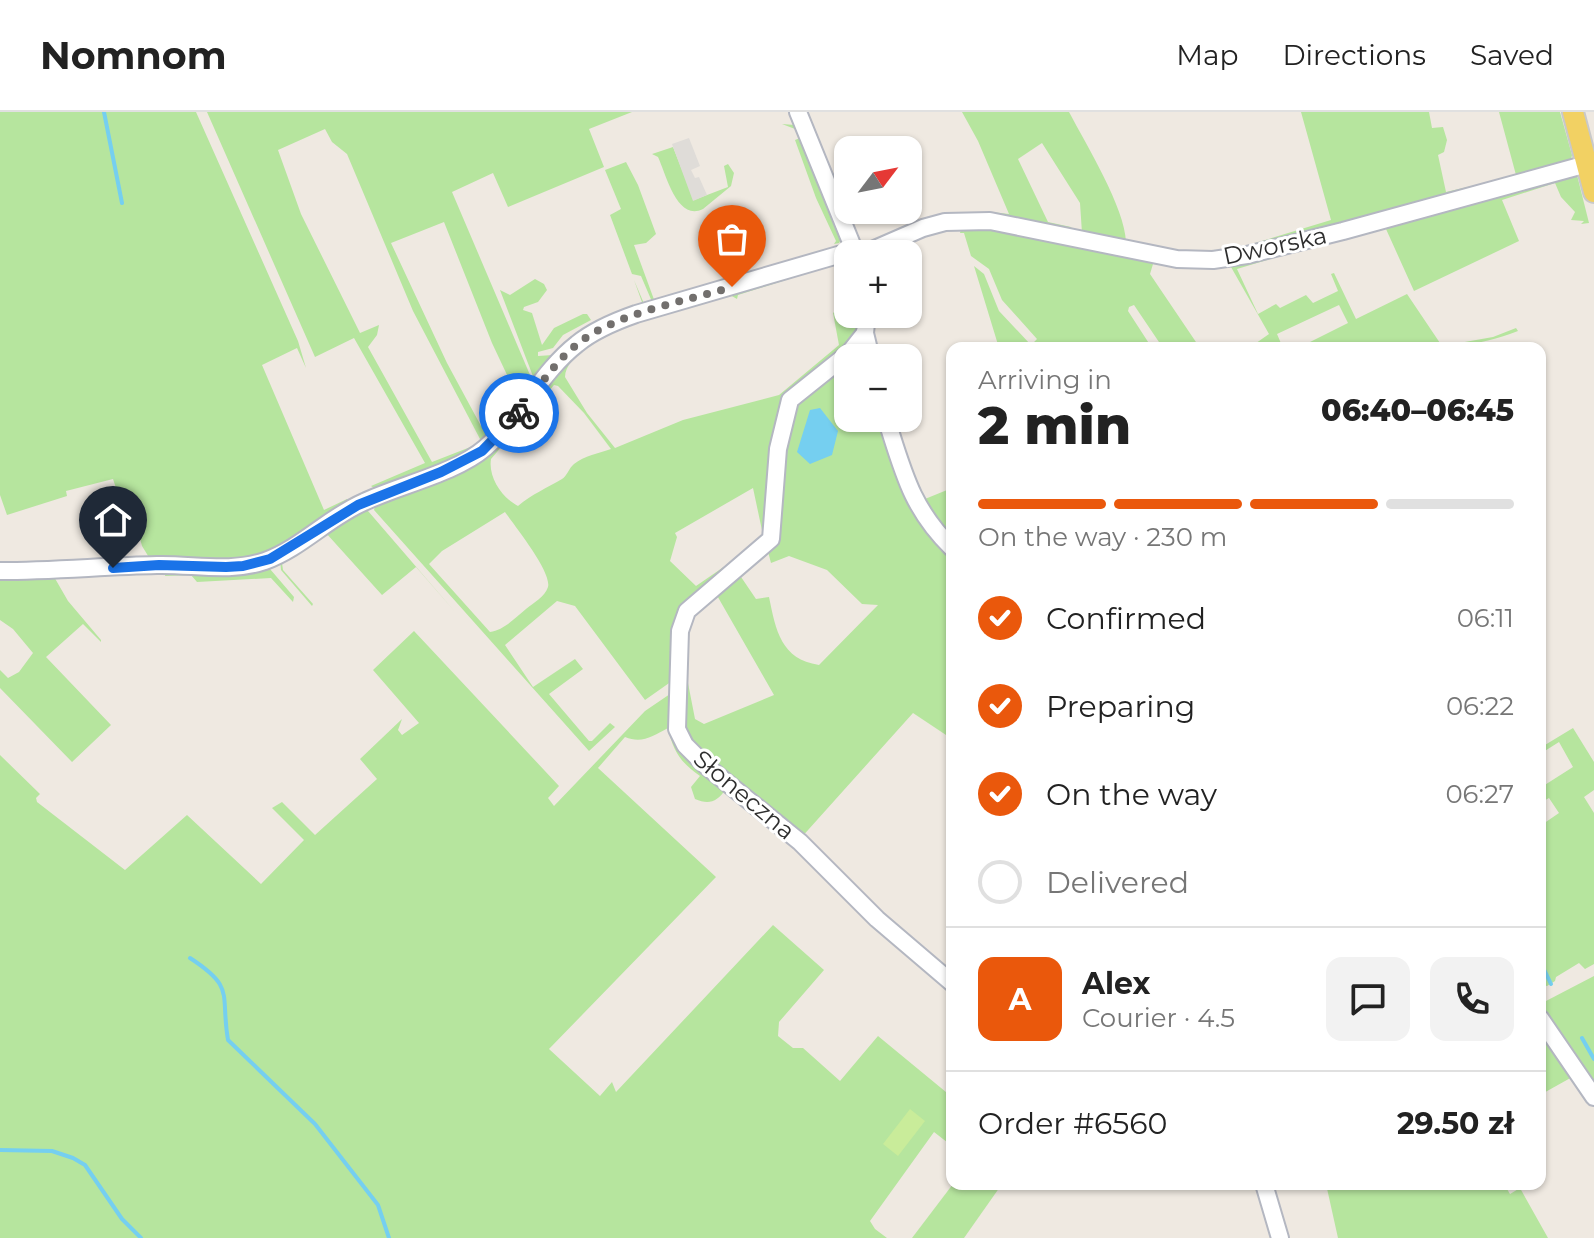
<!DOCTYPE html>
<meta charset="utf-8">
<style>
:root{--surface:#fff;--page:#f2f2f2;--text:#222;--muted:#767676;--line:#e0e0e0;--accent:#ea580c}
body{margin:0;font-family:Montserrat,sans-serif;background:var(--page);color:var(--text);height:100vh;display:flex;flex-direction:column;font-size:30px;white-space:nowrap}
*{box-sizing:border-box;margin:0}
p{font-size:26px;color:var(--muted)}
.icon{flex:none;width:44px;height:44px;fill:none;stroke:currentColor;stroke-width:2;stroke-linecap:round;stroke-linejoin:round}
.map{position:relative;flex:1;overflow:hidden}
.drawer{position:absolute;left:946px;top:230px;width:600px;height:848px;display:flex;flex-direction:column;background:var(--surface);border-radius:16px;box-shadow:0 2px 6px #0004}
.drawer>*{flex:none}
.needle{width:52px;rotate:58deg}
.controls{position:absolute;left:834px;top:24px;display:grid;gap:16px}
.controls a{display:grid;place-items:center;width:88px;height:88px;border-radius:16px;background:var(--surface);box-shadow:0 2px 6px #0004;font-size:40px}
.pin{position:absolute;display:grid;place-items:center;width:68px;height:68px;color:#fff;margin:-82px -34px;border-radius:50% 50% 50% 0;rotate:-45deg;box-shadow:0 0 8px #0007}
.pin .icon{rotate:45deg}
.courier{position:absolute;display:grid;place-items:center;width:80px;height:80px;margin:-40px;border:6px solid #1a73e8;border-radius:50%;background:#fff;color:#222;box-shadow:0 2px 10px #0007}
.head em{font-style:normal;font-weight:800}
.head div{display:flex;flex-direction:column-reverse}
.head{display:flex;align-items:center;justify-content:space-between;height:136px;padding:0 32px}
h1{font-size:52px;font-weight:800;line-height:60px}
.bar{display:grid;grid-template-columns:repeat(4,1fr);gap:12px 8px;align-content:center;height:96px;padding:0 32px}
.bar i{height:10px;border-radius:6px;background:var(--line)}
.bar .active{background:var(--accent)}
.bar p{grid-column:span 4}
.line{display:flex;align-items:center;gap:20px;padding:0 32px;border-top:2px solid var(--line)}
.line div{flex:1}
.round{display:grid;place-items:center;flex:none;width:84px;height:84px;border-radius:16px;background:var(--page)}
ol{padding:0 32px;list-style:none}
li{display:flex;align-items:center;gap:24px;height:88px}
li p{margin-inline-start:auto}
li .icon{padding:8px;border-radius:50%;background:var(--accent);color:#fff;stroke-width:4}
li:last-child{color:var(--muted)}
li i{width:44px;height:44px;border:4px solid var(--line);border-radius:50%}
header{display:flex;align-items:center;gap:48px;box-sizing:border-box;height:112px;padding:0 40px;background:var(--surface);border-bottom:2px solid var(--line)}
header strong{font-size:38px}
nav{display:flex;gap:44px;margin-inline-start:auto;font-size:28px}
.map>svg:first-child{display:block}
.green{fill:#b6e59e;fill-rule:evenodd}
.pitch{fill:#c9ec9a}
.plaza{fill:#dfdcd8}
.water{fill:#75cff0}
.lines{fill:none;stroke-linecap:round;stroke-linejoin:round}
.stream{stroke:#75cff0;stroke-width:4}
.minor-casing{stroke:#b4b7c1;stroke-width:20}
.major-casing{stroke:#c9c9c9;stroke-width:24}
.minor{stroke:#fff;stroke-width:16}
.major{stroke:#f2d163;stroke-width:20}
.done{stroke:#726f6d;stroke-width:8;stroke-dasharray:0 14.4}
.route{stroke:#1a73e8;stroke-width:10}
.labels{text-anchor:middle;stroke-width:6;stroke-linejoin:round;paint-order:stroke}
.street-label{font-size:24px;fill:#2e2e2e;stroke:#fff}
</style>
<header>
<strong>Nomnom</strong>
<nav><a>Map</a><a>Directions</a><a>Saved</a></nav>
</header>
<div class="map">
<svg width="1594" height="1126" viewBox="0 0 1594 1126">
<rect width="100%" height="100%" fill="#efe9e1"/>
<g class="green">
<path d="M0 0H196L298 229 306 256 297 236 262 253 324 398 347 387 349 389 283 436 248 450 150 447 142 434 127 378 117 379 113 367 66 379 67 384 7 403 0 383Z"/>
<path d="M207 0H632L589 17 604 55 508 95 493 61 452 80 533 270C545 258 555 243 568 231 589 212 618 202 643 193L634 168 645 194 607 209 572 231 521 291 512 290 517 284 492 231 444 110 391 131 447 251 481 314 489 317 504 305V300L509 306 489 327H480L413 199 347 42 332 30 325 17 278 38 301 102 360 221 379 213 377 223 368 235 432 350 473 334 465 342 378 379 371 374 425 351 354 226 315 245Z"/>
<path d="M962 0H1069C1086 32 1125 96 1126 130L1082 121 1080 91 1042 31 1018 47 1048 110 1071 115 1073 119 992 106 991 100 1009 102 978 29Z"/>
<path d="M1301 0H1429L1432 16 1443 15 1447 28 1444 40 1438 43 1446 80 1506 66V71L1243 138 1242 135 1331 108Z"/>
<path d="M1499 0H1560L1572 43 1570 52 1558 56 1555 52 1516 63Z"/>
<path d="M782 12 795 13 805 23 839 110 842 125 839 131 834 132 836 129 816 86 795 28 800 26 795 17Z"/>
<path d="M673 35 694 88 728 75 724 54 728 52 734 61 731 74 703 97C677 110 666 62 658 45L652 42Z"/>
<path d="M626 50 638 73 656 122 646 131 634 133 656 193 653 192 641 164 632 162 610 103 621 97 605 58Z"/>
<path d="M1577 63 1589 111 1581 112 1584 109 1571 108 1575 100 1561 85 1555 71 1502 88 1519 129 1414 179 1386 117 1334 128Z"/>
<path d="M971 111 1228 152 1224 155 1188 157 1153 152 1150 162 1200 236H1163L1134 193 1129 195 1128 199 1152 236H999L974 154 984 162 999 199 1031 233 1037 227 1002 188 989 157 971 144 964 121H960L961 117Z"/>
<path d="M1326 130 1237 157 1258 202 1276 192 1280 196 1306 183 1313 191 1338 179 1331 162 1334 161 1356 207 1407 182 1442 234 1493 225 1516 216 1518 219C1450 246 1370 236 1298 236L1348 211 1339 193 1277 222 1283 236H1249L1269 222 1231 155 1238 151Z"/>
<path d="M841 147 843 150 738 183 737 187 730 183C694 194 568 222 565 265L587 301 615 336 683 308 779 283 839 233 833 201 839 196 848 177V202H862L848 251V306H882L952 441V627L913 601 800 727 700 643 680 617 682 563 688 571 695 607 704 612 774 583 715 480 739 462 756 487 769 485C776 519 781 547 819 553L878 493 862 492 827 458 789 444 771 451 765 428 686 491 672 569 645 588 575 494 557 489 505 533 533 575 575 547 583 557 549 582 589 629H592L610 611 615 615 589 639 374 398 376 390 465 352 571 245 618 213ZM554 273 558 274 584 301 611 337C599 341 584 344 574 352 569 356 567 364 562 367 547 376 532 382 518 394 502 386 488 365 491 347ZM753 376 763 423 744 441 696 474 670 449 677 425 675 421ZM505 400C514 413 552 460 548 475 545 485 533 491 526 497 515 506 504 518 490 520L429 452 442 439Z"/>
<path d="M535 167 544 172 547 178 538 190 524 195 523 198 532 201 542 233 554 216 583 202H587L591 208 563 223 553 236 538 240V244L553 243 534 267 500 178 510 183Z"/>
<path d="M952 376V430L929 405 920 389Z"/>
<path d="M361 397 368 399 456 501 416 455 382 483 326 421 282 451 283 458 313 492 312 494 281 458 280 447 326 415Z"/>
<path d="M263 455 270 457 294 485 293 490 271 466 197 470 191 463 165 464 166 459Z"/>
<path d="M0 463H53L68 489 101 528V530L83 512 46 545 111 613 72 650 0 576V558L8 566 19 560 33 541 13 517 0 508Z"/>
<path d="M414 519 559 674 548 686 554 694 645 599 670 582 673 585 671 609 726 677C717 690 709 693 695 687L691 675 700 664C681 651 673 639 668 616 653 624 642 632 625 625L598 656 716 765 549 937 600 984 612 970 616 980 773 813 824 858 779 910 778 924 793 936H803L840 969 878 924 952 985V1034L934 1020 870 1109 875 1117 887 1126H0V643L40 682 36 686 37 690 125 758 187 703 261 772 304 728 272 696 282 690 315 723 377 667 360 647 402 607 398 618 402 623 419 611 373 558Z"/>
<path d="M1573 616 1594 650V678L1584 685 1594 701V852L1585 857 1579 851 1556 865 1555 869 1547 874 1541 873 1540 877V714L1559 701 1549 686 1540 691V676L1573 655 1559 630 1540 642V636Z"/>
<path d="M1594 864V974L1542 902 1541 897 1546 889Z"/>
<path d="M1540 915 1574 964 1540 983Z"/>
<path d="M953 1072H1002L964 1126H912Z"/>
<path d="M1326 1072H1504L1510 1082 1520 1076 1548 1126H1338Z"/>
</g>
<path class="pitch" d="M910 997 925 1009 898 1044 883 1032Z"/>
<path class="plaza" d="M689 26 700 54 691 58 695 66 699 65 707 83 693 89 672 32Z"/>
<path class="water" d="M820 296 838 319 832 343 810 352 797 340 810 298Z"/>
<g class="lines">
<g class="stream">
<path d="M104 0 122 91"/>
<path d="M190 846C236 876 220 881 228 928L315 1012 378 1093 389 1126"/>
<path d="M1540 849 1551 872"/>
<path d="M1582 926 1594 947"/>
<path d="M0 1038 52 1039 73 1046 85 1053 122 1107 141 1126"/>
</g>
<g class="minor-casing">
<g id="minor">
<path d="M798 0 855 140"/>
<path d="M867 202 865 221 871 246"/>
<path d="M865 221 850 240 790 288 778 337 771 427 687 499 680 519 677 617 685 633 705 653 800 730 877 807 952 871"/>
<path d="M886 306C903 359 911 396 952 436"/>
<path d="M0 459C53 459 105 454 157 453 193 452 230 461 265 449 301 436 329 405 364 390 400 373 456 361 485 336 520 306 541 260 577 232 594 218 616 209 636 202L838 143 870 139 923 116 945 110 990 109 1177 147 1213 148 1247 143 1343 119 1587 52"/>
<path d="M1540 906 1594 985"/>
<path d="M1264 1072 1280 1126"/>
</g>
</g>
<g class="major-casing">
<path id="major" d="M1573 0 1594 80"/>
</g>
<use href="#minor" class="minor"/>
<use href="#major" class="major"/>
</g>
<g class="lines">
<path class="done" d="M519 301C537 278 553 252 575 234 614 201 683 190 732 175"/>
<path class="route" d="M113 456 159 453 226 455 243 454 270 447 358 393 441 360 482 339 519 301"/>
</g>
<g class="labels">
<g class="street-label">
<text transform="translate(1275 134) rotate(-12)" y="8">Dworska</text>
<text transform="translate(744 683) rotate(40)" y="8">Słoneczna</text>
</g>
</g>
</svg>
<div class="controls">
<a><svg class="needle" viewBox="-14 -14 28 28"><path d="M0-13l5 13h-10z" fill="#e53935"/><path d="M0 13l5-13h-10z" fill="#767676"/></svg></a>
<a>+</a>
<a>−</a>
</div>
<div class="pin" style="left:732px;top:175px;background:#ea580c"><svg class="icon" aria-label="bag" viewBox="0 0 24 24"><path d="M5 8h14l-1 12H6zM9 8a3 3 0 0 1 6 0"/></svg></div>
<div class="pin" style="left:113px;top:456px;background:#1f2937"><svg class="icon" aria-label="home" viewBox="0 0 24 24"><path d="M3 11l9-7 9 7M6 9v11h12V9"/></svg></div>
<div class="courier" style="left:519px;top:301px"><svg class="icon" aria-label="bike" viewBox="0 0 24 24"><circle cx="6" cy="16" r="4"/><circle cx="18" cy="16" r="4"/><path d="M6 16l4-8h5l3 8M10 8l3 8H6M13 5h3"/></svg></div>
<section class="drawer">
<div class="head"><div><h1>2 min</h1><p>Arriving in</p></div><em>06:40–06:45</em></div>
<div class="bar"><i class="active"></i><i class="active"></i><i class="active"></i><i></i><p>On the way · 230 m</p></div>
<ol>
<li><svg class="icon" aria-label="check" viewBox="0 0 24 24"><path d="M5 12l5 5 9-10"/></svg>Confirmed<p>06:11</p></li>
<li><svg class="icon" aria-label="check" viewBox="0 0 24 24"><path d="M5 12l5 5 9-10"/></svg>Preparing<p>06:22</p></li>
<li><svg class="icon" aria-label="check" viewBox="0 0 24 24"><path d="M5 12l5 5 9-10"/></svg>On the way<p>06:27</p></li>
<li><i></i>Delivered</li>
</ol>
<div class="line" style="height:144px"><b class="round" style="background:var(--accent);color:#fff">A</b><div><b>Alex</b><p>Courier · 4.5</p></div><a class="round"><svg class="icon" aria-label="chat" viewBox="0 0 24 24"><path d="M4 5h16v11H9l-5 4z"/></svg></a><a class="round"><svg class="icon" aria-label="phone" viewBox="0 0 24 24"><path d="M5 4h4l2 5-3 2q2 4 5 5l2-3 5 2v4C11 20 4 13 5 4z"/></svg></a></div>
<div class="line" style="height:104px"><div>Order #6560</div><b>29.50 zł</b></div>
</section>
</div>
